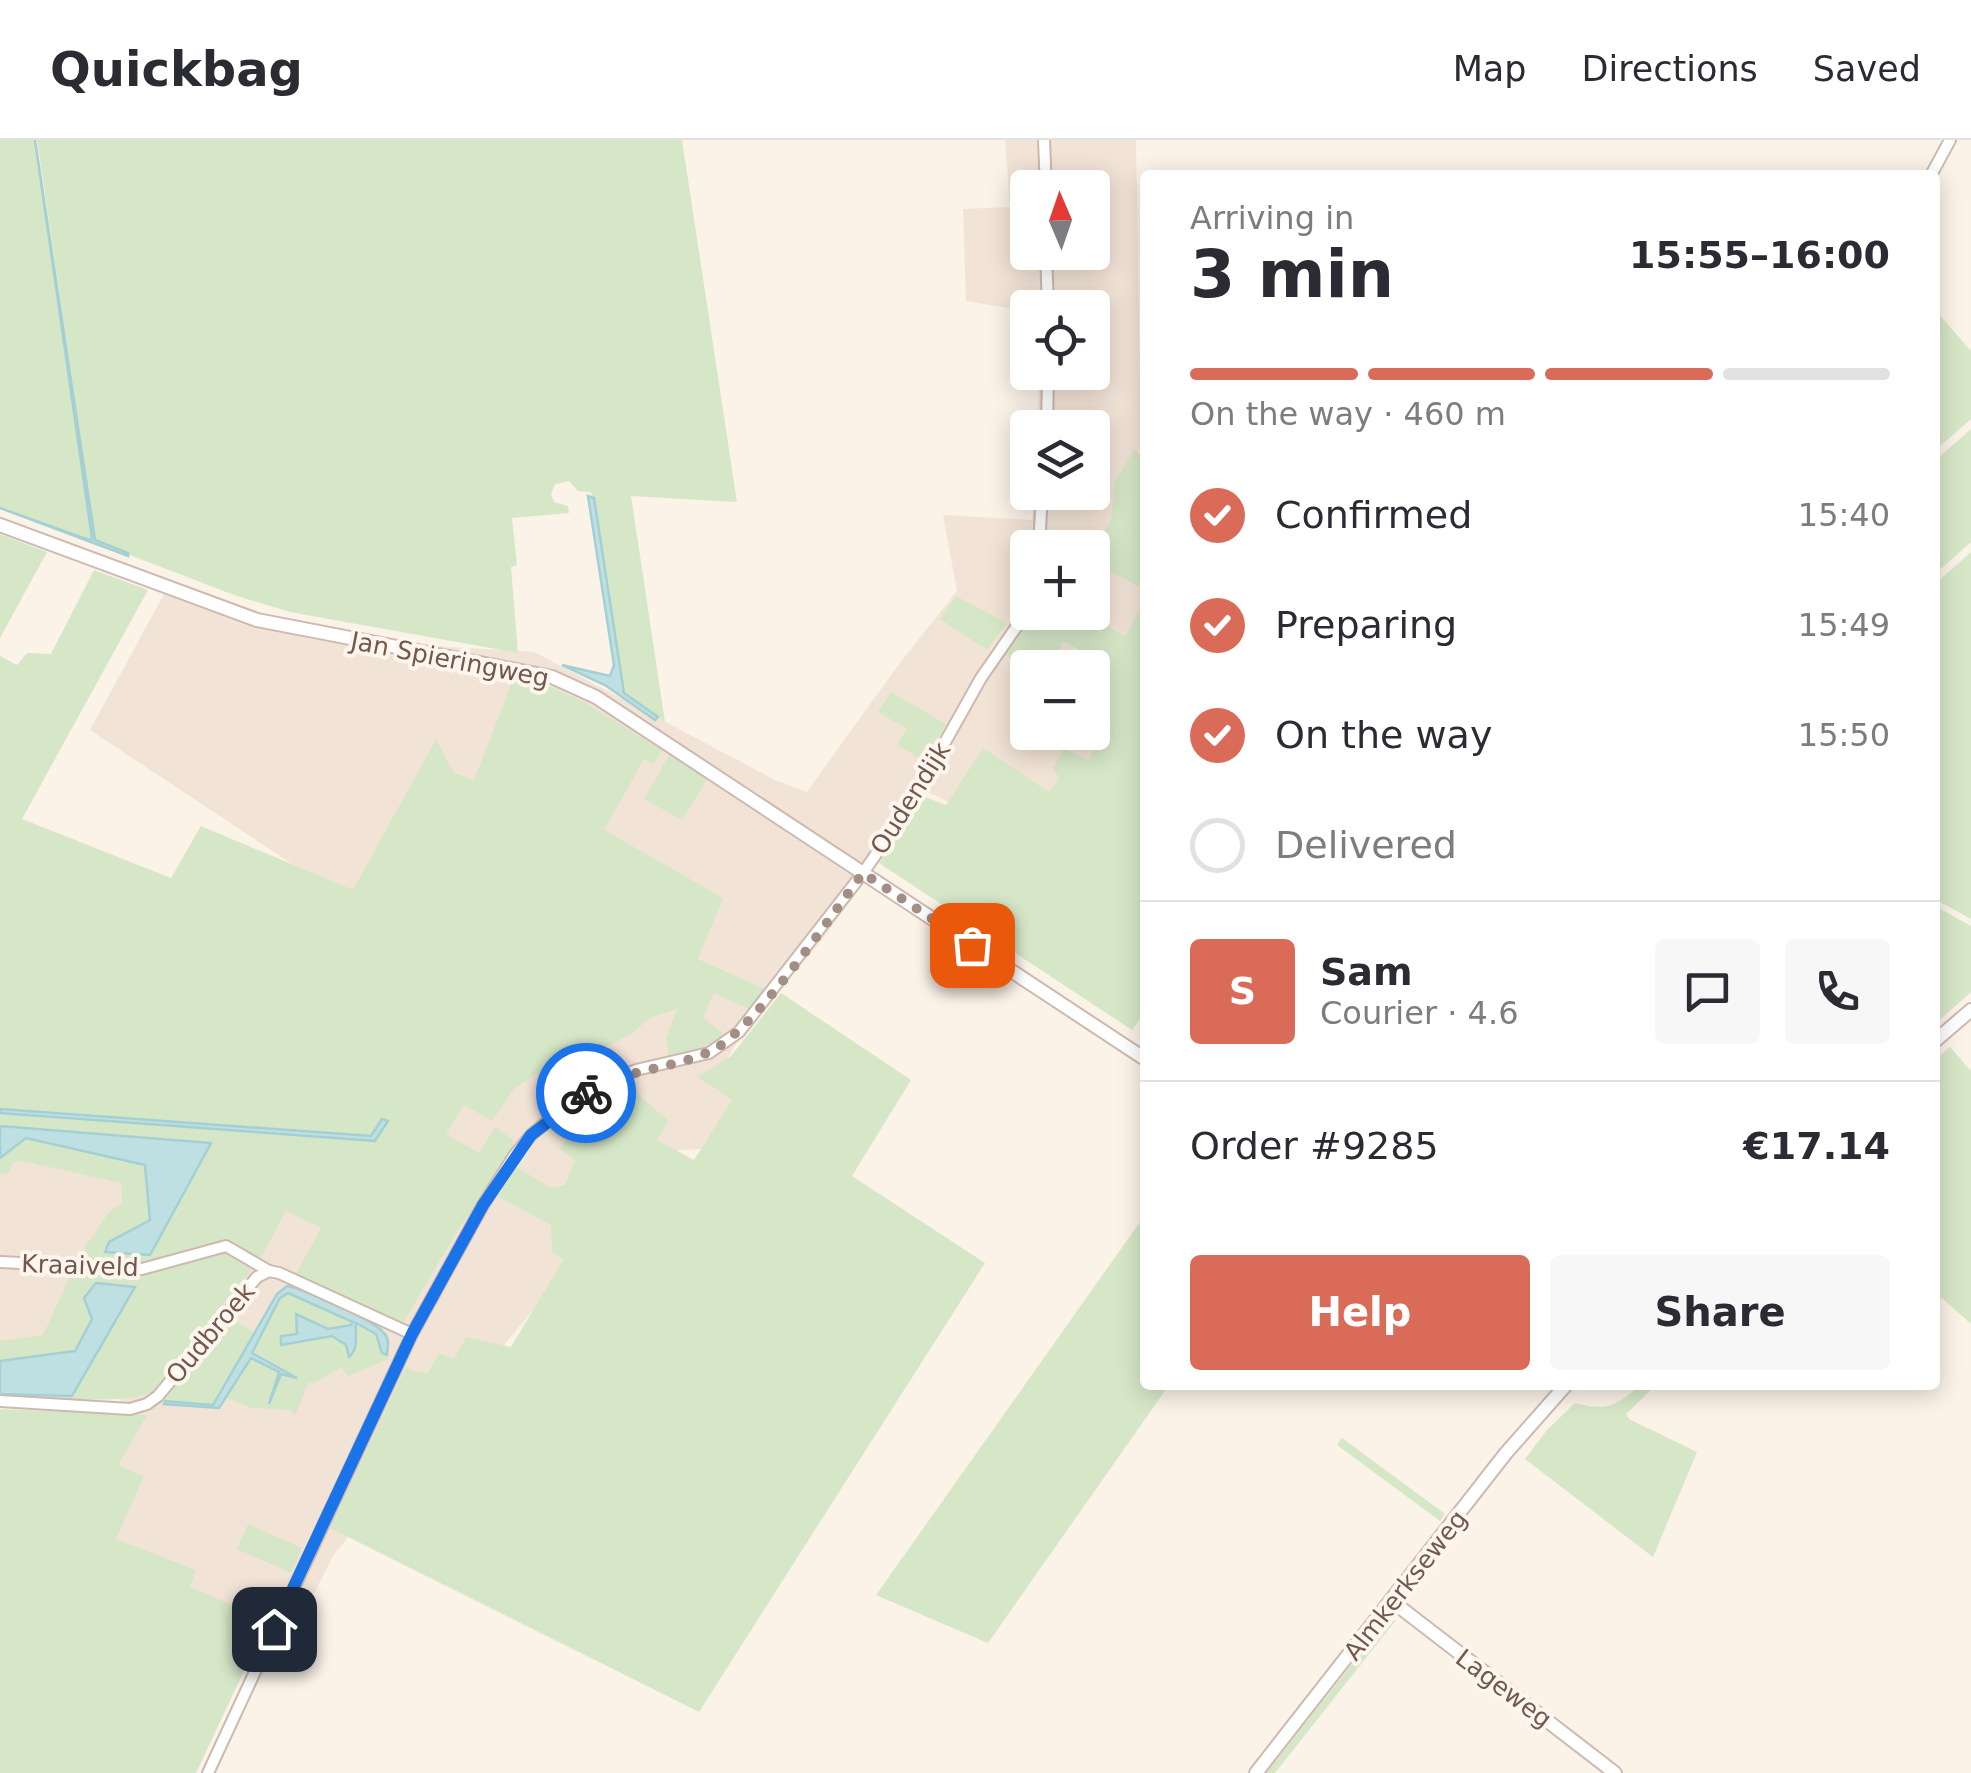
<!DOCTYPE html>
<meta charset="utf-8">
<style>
:root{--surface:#fff;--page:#f7f7f7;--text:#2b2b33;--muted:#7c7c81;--line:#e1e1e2;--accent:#d96b58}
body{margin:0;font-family:"DejaVu Sans",sans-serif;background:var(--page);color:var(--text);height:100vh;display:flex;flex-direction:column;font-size:38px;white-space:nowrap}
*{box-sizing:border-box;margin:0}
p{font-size:32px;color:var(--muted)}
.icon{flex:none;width:55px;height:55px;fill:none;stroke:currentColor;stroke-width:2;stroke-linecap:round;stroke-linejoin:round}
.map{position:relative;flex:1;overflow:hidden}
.side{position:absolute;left:1140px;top:30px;width:800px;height:1220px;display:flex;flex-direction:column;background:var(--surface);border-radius:10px;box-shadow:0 5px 25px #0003}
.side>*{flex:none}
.needle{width:65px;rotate:358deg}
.fabs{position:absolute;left:1010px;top:30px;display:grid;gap:20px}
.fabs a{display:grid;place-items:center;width:100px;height:100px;border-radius:10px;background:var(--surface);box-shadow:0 5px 25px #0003;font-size:50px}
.pin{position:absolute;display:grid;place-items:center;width:85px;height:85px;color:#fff;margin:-42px;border-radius:20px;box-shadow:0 5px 15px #0006}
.courier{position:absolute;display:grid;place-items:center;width:100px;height:100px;margin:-50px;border:8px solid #1a73e8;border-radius:50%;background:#fff;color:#222;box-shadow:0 2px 12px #0007}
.summary em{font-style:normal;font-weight:700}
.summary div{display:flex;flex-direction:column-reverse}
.summary{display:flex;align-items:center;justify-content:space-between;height:170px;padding:0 50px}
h1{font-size:65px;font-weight:700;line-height:75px}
.bar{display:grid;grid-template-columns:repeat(4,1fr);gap:15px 10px;align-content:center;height:120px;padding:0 50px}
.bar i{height:12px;border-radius:8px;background:var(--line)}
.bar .selected{background:var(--accent)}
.bar p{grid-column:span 4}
.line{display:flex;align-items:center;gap:25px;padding:0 50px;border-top:2px solid var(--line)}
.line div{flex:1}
.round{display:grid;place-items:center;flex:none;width:105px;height:105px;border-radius:10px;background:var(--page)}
ol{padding:0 50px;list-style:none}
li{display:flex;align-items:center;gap:30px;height:110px}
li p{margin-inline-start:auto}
li .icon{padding:10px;border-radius:50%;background:var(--accent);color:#fff;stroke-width:4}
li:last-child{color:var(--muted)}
li i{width:55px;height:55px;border:5px solid var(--line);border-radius:50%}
.button{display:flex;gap:20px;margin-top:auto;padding:20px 50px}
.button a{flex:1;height:115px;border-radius:10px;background:var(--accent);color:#fff;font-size:40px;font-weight:700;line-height:115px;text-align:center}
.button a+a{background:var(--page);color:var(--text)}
header{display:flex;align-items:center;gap:60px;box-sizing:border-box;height:140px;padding:0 50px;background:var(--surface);border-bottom:2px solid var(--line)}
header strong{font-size:48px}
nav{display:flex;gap:55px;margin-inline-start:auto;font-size:35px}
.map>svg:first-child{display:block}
.residential{fill:#f2e3d7;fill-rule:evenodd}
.green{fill:#d6e7c7}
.water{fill:#bee0e3;stroke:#a5d0d3;stroke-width:2.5}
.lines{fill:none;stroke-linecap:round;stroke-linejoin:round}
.minor-casing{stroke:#ccb9af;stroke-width:14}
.tertiary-casing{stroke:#ccb9af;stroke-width:16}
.minor{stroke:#fff;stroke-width:10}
.tertiary{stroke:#fff;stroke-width:12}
.done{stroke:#a28e84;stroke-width:10;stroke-dasharray:0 18}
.route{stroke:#1a73e8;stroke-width:12}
.labels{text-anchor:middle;stroke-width:8;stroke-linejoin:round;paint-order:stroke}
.street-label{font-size:25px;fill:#72584e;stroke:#fdf6ee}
</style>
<header>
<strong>Quickbag</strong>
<nav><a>Map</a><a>Directions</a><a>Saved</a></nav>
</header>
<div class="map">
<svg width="1971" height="1633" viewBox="0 0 1971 1633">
<rect width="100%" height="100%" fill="#fbf2e8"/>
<path class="residential" d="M1005 0H1136L1141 307 1115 354 1116 384 1098 415 1145 451V489L1139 506 1091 477 1073 508 1092 523 1091 527 1028 528V592H1092L1093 573 1104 598 1095 614 1054 659 955 665 926 651 917 669 824 797 738 901 710 947 739 962 702 1009 664 1011 420 1307 333 1416 279 1524 77 1400 126 1302 116 1234 0 1228V988L281 1057 418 988 416 806 90 590 164 454 310 499 534 512 775 640 807 652 899 524 957 451 943 375 1032 380 1034 353 1092 352V288L1037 287 1039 233 1092 232V168H1028L1027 171 966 161 963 69 1010 67ZM1028 48H1092V112H1028ZM1028 408H1092V472H1028Z"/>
<g class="green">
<path d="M0 0H35L91 400 0 367Z"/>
<path d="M37 0H682L737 362 631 356 665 582 624 553 594 358 590 352 578 351 569 341 555 344 551 354 554 362 568 366 569 373 512 378 517 425 511 427 518 513 290 472 234 455 96 402Z"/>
<path d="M1935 170 1971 211V279L1939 307 1935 303Z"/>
<path d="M1971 289V402L1935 434V315L1938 318Z"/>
<path d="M1134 310 1145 316V450L1093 422V411L1111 380 1115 342Z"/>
<path d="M0 394 47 412 0 498Z"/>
<path d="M1971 412V779L1935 759V444Z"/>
<path d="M94 430 148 450 22 679 171 738 201 686 353 750 436 599 454 633 474 640 516 532 521 533 584 562 662 610 654 624 644 619 604 690 723 758 698 819 767 850 751 870 714 853 703 878 725 895 702 907 669 917 666 898 677 869 651 877 631 894 584 917 596 942 565 958 544 929 514 949 492 981 464 965 446 994 479 1013 495 987 512 999 514 1010 473 1076 467 1077 461 1085 403 1183 294 1137 321 1088 286 1071 260 1119 227 1105 145 1126 83 1124 86 1104C102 1090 100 1075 122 1063L121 1043 22 1021 14 1022 7 1034 0 1033V1018L25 998 145 1025 150 1080 130 1115 211 1003 0 986V973L375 1001 384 979 372 996 0 969V516L17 525 27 513 51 514Z"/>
<path d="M956 456 1007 483 987 510 940 479Z"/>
<path d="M1145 461V872L1132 890 879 723 925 657 946 665 983 608 1049 652 1059 638 1053 628 1064 608 1088 621 1102 590 1093 585 1092 528 1086 527 1092 518 1063 501 1049 527 1027 528 1000 512 1029 473 1064 491 1072 473H1083L1125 496Z"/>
<path d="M891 552 946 584 926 622 897 605 907 589 878 572Z"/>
<path d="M669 615 707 639 682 680 644 659Z"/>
<path d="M1935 766 1971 786V852L1935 884Z"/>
<path d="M781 853 911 940 852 1036 985 1123 699 1572 330 1388 406 1227 416 1232 428 1233 439 1213 454 1219 466 1197 511 1207 563 1120 552 1112 551 1085 493 1054 513 1025 551 1048 565 1045 575 1020 559 1008 581 987 565 970 597 951 632 936 639 955 669 981 657 1000 694 1020 732 960 697 937 731 916Z"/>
<path d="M1950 907 1971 931V1184L1942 1158 1935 1162V920Z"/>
<path d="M1145 1075V1245H1169L988 1503 876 1455Z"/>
<path d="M219 1110 255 1126 153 1251C127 1267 34 1256 0 1255L72 1256 134 1147 86 1163 92 1180 75 1211 0 1221V1201L43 1195 73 1130C134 1135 161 1130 219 1110Z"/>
<path d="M288 1153 353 1181 351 1185 328 1189 296 1174 297 1194 285 1195 290 1205 332 1196 346 1205 347 1217 357 1199 356 1183 376 1194 382 1213 389 1219 348 1236 342 1227 313 1244 309 1242 295 1275 291 1270 252 1268 226 1258 251 1218 279 1233 268 1264 281 1234 295 1239 252 1214 280 1158Z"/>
<path d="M227 1176 256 1193 212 1266 158 1262Z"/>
<path d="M1640 1245H1656L1626 1274 1629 1279 1697 1312 1653 1417 1525 1319 1547 1290 1575 1263C1608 1271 1615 1267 1640 1245Z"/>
<path d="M0 1269 147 1275 118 1325 144 1336 116 1399 196 1430 190 1447 268 1480 196 1633H0Z"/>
<path d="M1342 1298 1445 1374 1440 1381 1337 1305Z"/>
<path d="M248 1384 302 1408 291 1433 237 1409Z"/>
<path d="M1396 1480 1275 1633H1266L1385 1482Z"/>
</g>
<g class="water">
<path d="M35 0 95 400 128 413V416L0 368 89 400 92 399Z"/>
<path d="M588 356 594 358 624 553 658 577 655 580 605 545 562 525 610 536 614 525Z"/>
<path d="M0 969 371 996 382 979 388 981 375 1001 0 973Z"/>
<path d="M0 986 211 1003 150 1115 105 1112 109 1102 150 1080 145 1025 26 998 0 1018Z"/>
<path d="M96 1143 135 1147 72 1256 0 1254V1221L75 1211 92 1179 84 1158Z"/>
<path d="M287 1146C303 1149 372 1179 383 1192 390 1198 388 1207 387 1215L382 1213 376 1194 356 1183C355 1195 359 1209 349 1217L346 1205 332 1196 281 1205V1196L297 1194 296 1174 328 1189 351 1185 353 1182 288 1153 280 1158 252 1213 297 1238 281 1234 269 1264 279 1232 251 1218 219 1268 164 1264 165 1261 213 1265 277 1154Z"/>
</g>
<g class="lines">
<g class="minor-casing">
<g id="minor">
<path d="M1044 0 1046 48"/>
<path d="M1931 35 1950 0"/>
<path d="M1046 112 1048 168"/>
<path d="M1047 288 1048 232"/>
<path d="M1039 408 1042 352"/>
<path d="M0 1122 142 1129 226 1106 269 1131"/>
<path d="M0 1261 130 1269 147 1264 158 1256 257 1137 269 1131 279 1133 412 1194"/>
<path d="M208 1633 412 1194 483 1065 514 1016 531 995 561 970 598 946 636 930 709 913 739 892 863 733 908 668 981 538 1028 470"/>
</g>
</g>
<g class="tertiary-casing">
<g id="tertiary">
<path d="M0 385 257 480 552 537 596 557 1145 919"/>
<path d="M1935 901 1971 870"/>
<path d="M1393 1462 1615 1633"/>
<path d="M1256 1633 1506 1313 1566 1245"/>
</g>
</g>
<use href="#minor" class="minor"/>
<use href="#tertiary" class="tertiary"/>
</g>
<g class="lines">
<path class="done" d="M586 953C629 928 668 930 709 912 752 894 832 774 863 733L972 805"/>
<path class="route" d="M274 1489 412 1194 483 1065 531 995 586 953"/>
</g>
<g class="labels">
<g class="street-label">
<text transform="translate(450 519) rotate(11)" y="9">Jan Spieringweg</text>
<text transform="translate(910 658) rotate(-58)" y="9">Oudendijk</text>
<text transform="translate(80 1125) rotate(2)" y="9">Kraaiveld</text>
<text transform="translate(210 1193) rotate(-50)" y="9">Oudbroek</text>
<text transform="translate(1405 1445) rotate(-52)" y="9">Almkerkseweg</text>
<text transform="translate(1504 1548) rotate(37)" y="9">Lageweg</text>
</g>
</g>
</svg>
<div class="fabs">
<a><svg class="needle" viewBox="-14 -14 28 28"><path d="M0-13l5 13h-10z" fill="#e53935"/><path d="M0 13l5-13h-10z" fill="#7c7c81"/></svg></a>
<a><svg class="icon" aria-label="locate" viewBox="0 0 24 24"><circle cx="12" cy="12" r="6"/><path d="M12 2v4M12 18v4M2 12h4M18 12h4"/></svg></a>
<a><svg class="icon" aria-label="layers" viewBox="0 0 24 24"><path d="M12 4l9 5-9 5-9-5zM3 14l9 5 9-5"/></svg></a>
<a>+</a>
<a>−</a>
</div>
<div class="pin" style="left:972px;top:805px;background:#ea580c"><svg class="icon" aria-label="bag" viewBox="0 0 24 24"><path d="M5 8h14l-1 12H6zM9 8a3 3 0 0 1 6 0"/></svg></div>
<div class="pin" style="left:274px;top:1489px;background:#1f2937"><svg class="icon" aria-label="home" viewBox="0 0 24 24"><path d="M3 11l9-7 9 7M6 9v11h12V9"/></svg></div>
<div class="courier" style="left:586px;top:953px"><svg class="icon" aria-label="bike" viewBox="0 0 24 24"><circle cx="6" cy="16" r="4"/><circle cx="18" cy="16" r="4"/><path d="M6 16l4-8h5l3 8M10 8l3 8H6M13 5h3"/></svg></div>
<section class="side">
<div class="summary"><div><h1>3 min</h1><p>Arriving in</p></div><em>15:55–16:00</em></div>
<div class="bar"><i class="selected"></i><i class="selected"></i><i class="selected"></i><i></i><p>On the way · 460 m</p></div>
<ol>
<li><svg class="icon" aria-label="check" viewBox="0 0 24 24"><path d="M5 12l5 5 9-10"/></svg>Confirmed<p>15:40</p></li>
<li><svg class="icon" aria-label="check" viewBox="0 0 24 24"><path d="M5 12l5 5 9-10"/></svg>Preparing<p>15:49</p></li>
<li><svg class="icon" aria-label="check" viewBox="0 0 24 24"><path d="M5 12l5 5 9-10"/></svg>On the way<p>15:50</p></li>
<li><i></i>Delivered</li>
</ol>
<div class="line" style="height:180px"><b class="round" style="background:var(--accent);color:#fff">S</b><div><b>Sam</b><p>Courier · 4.6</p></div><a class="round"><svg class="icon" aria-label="chat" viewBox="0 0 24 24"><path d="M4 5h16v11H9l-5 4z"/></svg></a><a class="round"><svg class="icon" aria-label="phone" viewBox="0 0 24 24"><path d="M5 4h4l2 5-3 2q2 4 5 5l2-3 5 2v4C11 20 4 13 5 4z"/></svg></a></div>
<div class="line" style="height:130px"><div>Order #9285</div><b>€17.14</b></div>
<div class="button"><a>Help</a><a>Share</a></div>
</section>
</div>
